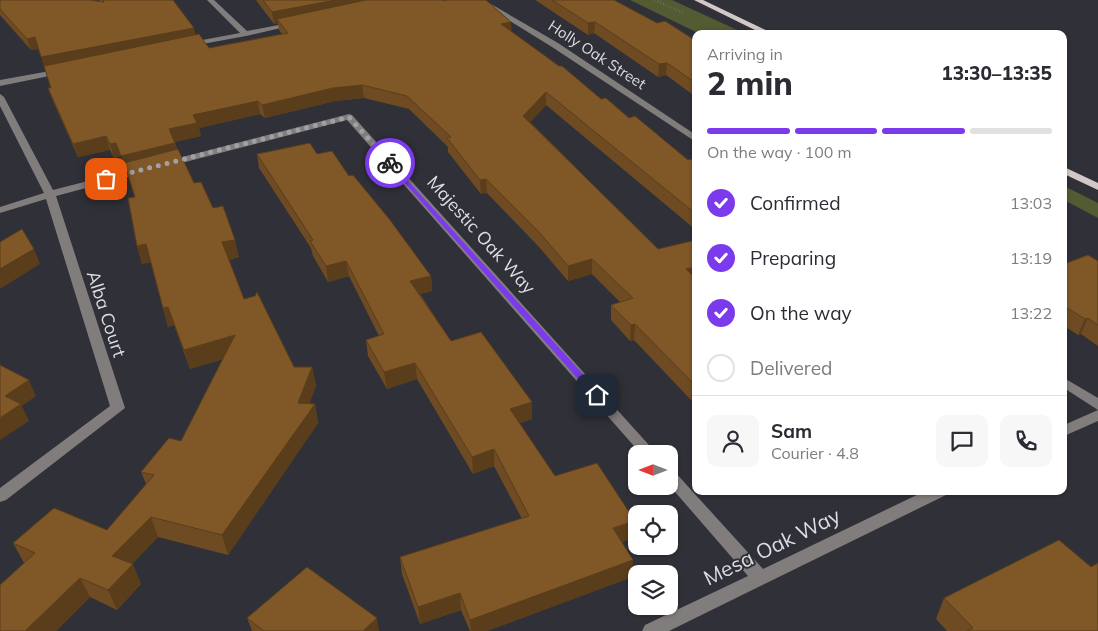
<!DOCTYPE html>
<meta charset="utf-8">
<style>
:root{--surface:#fff;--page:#f7f7f7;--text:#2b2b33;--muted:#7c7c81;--line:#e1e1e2;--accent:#7c3aed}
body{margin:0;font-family:Mulish,sans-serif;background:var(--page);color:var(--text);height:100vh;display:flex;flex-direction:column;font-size:19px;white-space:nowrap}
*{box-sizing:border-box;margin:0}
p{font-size:16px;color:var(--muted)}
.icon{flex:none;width:28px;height:28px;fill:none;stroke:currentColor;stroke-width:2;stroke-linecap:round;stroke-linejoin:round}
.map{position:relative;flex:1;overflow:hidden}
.sheet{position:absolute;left:692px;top:30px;width:375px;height:465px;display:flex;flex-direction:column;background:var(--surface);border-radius:10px;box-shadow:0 1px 4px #0004}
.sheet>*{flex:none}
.needle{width:32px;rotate:270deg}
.tools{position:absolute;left:628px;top:445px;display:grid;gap:10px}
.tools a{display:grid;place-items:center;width:50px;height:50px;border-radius:10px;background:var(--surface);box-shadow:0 1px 4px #0004;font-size:25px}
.pin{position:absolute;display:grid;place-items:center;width:42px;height:42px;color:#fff;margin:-21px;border-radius:10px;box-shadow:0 2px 8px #0006}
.courier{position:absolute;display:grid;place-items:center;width:50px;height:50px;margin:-25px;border:4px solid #7c3aed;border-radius:50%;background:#fff;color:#222;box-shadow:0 1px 6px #0007}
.summary em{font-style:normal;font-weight:800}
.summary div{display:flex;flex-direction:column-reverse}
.summary{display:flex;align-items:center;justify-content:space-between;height:85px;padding:0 15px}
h1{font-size:32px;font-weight:800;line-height:38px}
.bar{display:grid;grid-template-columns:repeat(4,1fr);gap:8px 5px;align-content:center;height:60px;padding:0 15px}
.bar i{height:6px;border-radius:4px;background:var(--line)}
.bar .active{background:var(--accent)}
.bar p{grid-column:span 4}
.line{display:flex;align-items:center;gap:12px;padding:0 15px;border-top:1px solid var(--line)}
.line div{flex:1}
.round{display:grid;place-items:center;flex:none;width:52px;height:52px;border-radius:10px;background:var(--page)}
ol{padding:0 15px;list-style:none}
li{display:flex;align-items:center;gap:15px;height:55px}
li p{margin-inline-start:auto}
li .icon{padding:5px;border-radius:50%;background:var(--accent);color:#fff;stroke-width:4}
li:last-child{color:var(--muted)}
li i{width:28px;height:28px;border:2px solid var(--line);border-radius:50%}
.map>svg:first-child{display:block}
.green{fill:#525b32}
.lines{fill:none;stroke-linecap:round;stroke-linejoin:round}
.path{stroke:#808187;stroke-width:2;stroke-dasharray:0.5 2.5;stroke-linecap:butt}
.minor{fill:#817d7c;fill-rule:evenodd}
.major{fill:#d2c8c8;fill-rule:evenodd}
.wall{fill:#6e4b22}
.shaded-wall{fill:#5a3d1b}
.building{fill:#805727;stroke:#5a3d1b}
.route{fill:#7c3aed}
.done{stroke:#a0a1a6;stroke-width:5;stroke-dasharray:0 9}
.labels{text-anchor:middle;stroke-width:4;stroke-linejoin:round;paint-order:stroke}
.far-street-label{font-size:15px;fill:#dddee2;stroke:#303038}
.street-label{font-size:18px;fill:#dddee2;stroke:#303038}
.near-street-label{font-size:21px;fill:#dddee2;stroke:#303038}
</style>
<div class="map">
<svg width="1098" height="631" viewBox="0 0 1098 631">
<rect width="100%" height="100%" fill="#303038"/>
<g class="green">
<path d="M630 0H672L746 34H700Z"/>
<path d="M1064 186 1098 203V218L1064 200Z"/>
</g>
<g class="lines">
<path class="path" d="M655 0 683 13"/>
<g class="minor">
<path d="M207 0H214L247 31 294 22 298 24 246 36 186 47V43L240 33Z"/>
<path d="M476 0H484L558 43 696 135V142L552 47Z"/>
<path d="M61 69H64V73L0 86V80Z"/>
<path d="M0 94 4 97 53 190 142 167 147 170 146 172 56 196 125 408 6 500 0 502V488L110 406 46 199 0 213V207L44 193 0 106Z"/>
<path d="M349 114 352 115 657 454H641L347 120 166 167 161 164 163 162Z"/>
<path d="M1064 378 1098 398V410L1064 388Z"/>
<path d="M1098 410V421L1064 436V425Z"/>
<path d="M669 469 674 471 763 569 925 491H948L946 495 669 631H642L645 625 748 576 669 485Z"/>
</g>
<g class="major">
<path d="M694 0H703L774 34H763Z"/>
<path d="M1064 167 1098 183V190L1064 174Z"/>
</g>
</g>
<g class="wall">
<path d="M0 0 100 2 99 0H173L196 35 209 48 282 34 279 30 278 23 274 24 256 0H443L512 32 601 99 688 160 696 162V230L546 105 530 122 658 249 696 397 691 400 634 340 630 341 611 320V305L620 302 592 274 568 281 539 247 487 193 481 194 448 152V147L409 109 364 98 335 101 265 118 260 114 199 128 201 136 175 142 177 149 194 183 213 208 239 257 229 260 244 299 294 367H312L316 386 309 404H315L318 423 228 555 158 537 132 564 141 584 117 610 90 597 56 631H0L24 563 13 543 107 530 146 484 141 472 181 441 223 359 190 369 174 325 168 327 151 262 142 264 137 246 135 197 121 156 114 158 110 150 78 157 53 101 48 88H51L39 49 31 50 0 15Z"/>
<path d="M535 0H614L657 23 696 41V97L666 75 658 77 594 33 588 35Z"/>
<path d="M257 154H317L349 176 431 276 432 291 420 294 451 341 532 419 519 423 555 476 634 538 622 542 632 577 487 631H470L461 610 420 624 402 574 400 557 522 519 494 466 473 474 417 379 387 389 368 356 366 340 379 336 349 276 328 282 313 256 311 248 259 168Z"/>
<path d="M1098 261V346L1081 334 1078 335 1064 326V264Z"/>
<path d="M944 598 1098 631H947L936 619Z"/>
<path d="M247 618 379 631H252Z"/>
</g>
<g class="shaded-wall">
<path d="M336 0H393L277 19 278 23 274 24 272 12Z"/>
<path d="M511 22 512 34 501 24Z"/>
<path d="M595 22 594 33 588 35V23Z"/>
<path d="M194 28 197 40 45 69 41 57Z"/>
<path d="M35 37 39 49 31 50 27 39Z"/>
<path d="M667 63 666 75 658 77 659 64Z"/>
<path d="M362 85 364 98 335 101 265 118 262 105 333 88Z"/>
<path d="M546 92V105L524 129 523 116Z"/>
<path d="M258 101 260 114 199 128 201 136 173 142 169 129 193 115Z"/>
<path d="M106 136 110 150 78 157 73 144Z"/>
<path d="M116 143 121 156 114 158 110 144Z"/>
<path d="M175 143 179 157 125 170 121 156Z"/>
<path d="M486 179 487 193 481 194 480 180Z"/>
<path d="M235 240 239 257 226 260 222 242Z"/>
<path d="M146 244 152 262 142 264 137 246Z"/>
<path d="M34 249 40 264 0 289V269Z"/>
<path d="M592 259V274L568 281V266Z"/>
<path d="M346 261 349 276 328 282 326 266Z"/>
<path d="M696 267V282L686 269Z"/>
<path d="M431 276 432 291 412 296 410 281Z"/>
<path d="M168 307 174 325 168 327 163 308Z"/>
<path d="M1088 318 1081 334 1078 335 1085 319Z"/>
<path d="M635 324 634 340 630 341 631 325Z"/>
<path d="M235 335 239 354 190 369 184 350Z"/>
<path d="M415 363 417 379 387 389 384 372Z"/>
<path d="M312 367 316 386 303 420 315 404 318 423 228 555 222 535 298 403Z"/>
<path d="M29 380 36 396 22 406 29 421 0 440V418L5 396Z"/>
<path d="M696 382V397L691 400 693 383Z"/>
<path d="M532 402V419L511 426 510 409Z"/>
<path d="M494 449V466L473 474 472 457Z"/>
<path d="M151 517 158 537 120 576 112 556Z"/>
<path d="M635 521 634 538 612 545 613 528Z"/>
<path d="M633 560 632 577 487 631H471L470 620Z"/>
<path d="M133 564 141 584 117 610 108 590Z"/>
<path d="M80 578 90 597 56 631H25Z"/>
<path d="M460 593 461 610 420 624 418 607Z"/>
<path d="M377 618 379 631H363Z"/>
</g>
<g class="building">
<path d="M0 0H90L104 2 103 0H173L194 28 41 57 35 37 27 39 0 9Z"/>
<path d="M263 0H336L272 12Z"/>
<path d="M366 0H443L444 1 447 0H486L511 22 501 24 559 66H562L601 99 606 98 629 118 635 116 688 160 691 159 696 162V214L546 92 523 116 658 249 696 240V267L686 269 696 279V382L693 383 635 324 631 325 611 305 633 298 592 259 568 266 539 232 486 179 480 180 447 138 451 137 407 96 362 85 333 88 262 105 258 101 193 115 197 123 169 129 175 143 121 156 116 143 110 144 106 136 73 144 48 88H51L44 66 199 34 209 48 288 33 277 19Z"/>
<path d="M552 0H614L657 23 665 21 696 41V83L667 63 659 64 595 22 588 23Z"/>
<path d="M310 143 317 154 332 151 349 176 353 175 390 220 431 276 410 281 451 341 481 332 532 402 510 409 555 476 597 463 635 521 613 528 633 560 470 620 460 593 418 607 400 557 529 516 494 449 472 457 415 363 384 372 366 340 384 334 346 261 326 266 310 241 313 240 257 154Z"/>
<path d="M178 149 194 183 201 182 213 208 223 206 235 240 222 242 244 299 255 296 257 292 294 367H312L298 403 315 404 222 535 151 517 112 556 133 564 108 590 80 578 25 631H0V585L35 553 13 543 54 508 107 530 154 475 141 472 169 438 181 441 235 335 184 350 168 307 163 308 146 244 137 246 128 198 135 197 124 163Z"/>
<path d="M22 229 34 249 0 269V242Z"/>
<path d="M1088 255 1098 261V325L1088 318 1085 319 1064 306V264Z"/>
<path d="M0 365 29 380 5 396 21 404 0 418Z"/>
<path d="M1059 540 1091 567 1098 563V631H967L973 628 944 598Z"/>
<path d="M307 567 377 618 363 631H264L247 618Z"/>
</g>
<path class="route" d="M390 161 600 393V397H594L388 164Z"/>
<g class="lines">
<path class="done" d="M106 179 349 117 390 163"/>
</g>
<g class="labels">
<g class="far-street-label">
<text transform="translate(597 55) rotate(33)" y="5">Holly Oak Street</text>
</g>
<g class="street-label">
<text transform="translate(481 235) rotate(48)" y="6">Majestic Oak Way</text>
<text transform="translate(106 314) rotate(72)" y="6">Alba Court</text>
</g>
<g class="near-street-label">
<text transform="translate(772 547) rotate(-26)" y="7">Mesa Oak Way</text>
</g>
</g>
</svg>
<div class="tools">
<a><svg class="needle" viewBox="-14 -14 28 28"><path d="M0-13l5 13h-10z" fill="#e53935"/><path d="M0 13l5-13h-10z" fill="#7c7c81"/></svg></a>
<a><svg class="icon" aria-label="locate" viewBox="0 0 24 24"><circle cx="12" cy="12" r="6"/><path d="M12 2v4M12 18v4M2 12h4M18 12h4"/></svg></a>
<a><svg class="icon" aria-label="layers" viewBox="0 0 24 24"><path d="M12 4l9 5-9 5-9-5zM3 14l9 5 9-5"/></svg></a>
</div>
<div class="pin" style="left:106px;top:179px;background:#ea580c"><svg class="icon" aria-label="bag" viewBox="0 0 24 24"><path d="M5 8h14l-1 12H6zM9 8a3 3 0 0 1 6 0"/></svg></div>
<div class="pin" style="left:597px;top:395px;background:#1f2937"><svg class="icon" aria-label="home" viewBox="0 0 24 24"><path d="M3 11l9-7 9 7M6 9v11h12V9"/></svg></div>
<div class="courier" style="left:390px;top:163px"><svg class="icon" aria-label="bike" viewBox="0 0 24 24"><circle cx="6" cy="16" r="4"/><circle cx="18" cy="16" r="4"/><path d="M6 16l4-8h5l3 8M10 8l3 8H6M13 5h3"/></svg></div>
<section class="sheet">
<div class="summary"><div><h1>2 min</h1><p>Arriving in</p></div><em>13:30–13:35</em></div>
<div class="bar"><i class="active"></i><i class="active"></i><i class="active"></i><i></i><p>On the way · 100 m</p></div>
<ol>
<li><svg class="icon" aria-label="check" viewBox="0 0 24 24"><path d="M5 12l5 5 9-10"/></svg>Confirmed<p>13:03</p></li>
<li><svg class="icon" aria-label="check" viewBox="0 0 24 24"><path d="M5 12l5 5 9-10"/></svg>Preparing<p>13:19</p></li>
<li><svg class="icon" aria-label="check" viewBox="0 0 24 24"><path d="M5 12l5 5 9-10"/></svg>On the way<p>13:22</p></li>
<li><i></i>Delivered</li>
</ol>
<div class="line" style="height:90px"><a class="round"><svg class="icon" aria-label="person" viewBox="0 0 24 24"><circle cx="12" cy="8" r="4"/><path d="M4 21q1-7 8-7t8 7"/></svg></a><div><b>Sam</b><p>Courier · 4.8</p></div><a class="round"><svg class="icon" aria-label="chat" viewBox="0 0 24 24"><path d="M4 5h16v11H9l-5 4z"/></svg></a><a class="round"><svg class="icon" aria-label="phone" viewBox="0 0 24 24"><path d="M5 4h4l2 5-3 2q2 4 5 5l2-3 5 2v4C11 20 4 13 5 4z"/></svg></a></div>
</section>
</div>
